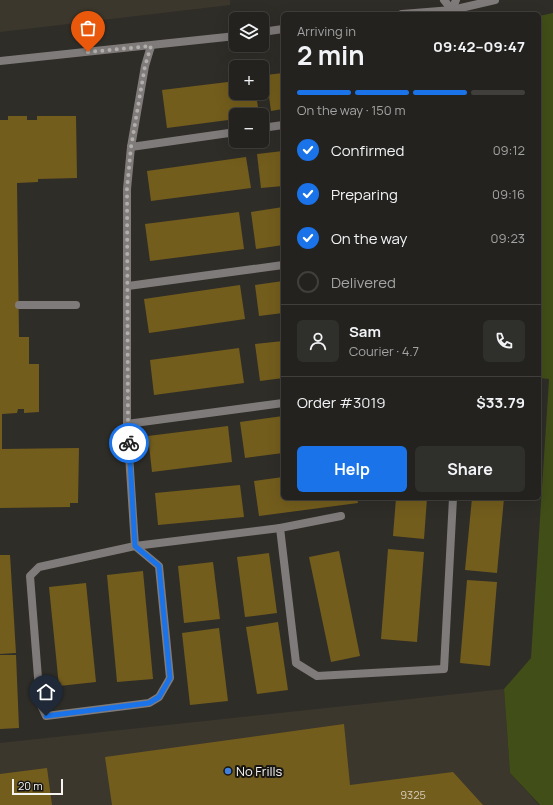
<!DOCTYPE html>
<meta charset="utf-8">
<style>
:root{--surface:#23221e;--page:#2f2f2b;--text:#f1f3f6;--muted:#a3a4a4;--line:#403f3c;--accent:#1a73e8}
body{margin:0;font-family:Manrope,sans-serif;background:var(--page);color:var(--text);height:100vh;display:flex;flex-direction:column;font-size:15px;white-space:nowrap}
*{box-sizing:border-box;margin:0}
p{font-size:13px;color:var(--muted)}
.icon{flex:none;width:22px;height:22px;fill:none;stroke:currentColor;stroke-width:2;stroke-linecap:round;stroke-linejoin:round}
.map{position:relative;flex:1;overflow:hidden}
.panel{position:absolute;left:281px;top:12px;width:260px;height:488px;display:flex;flex-direction:column;background:var(--surface);border-radius:6px;box-shadow:0 4px 16px #0002,0 0 0 1px var(--line)}
.panel>*{flex:none}
.controls{position:absolute;left:229px;top:12px;display:grid;gap:8px}
.controls a{display:grid;place-items:center;width:40px;height:40px;border-radius:6px;background:var(--surface);box-shadow:0 4px 16px #0002,0 0 0 1px var(--line);font-size:20px}
.scale{position:absolute;left:12px;bottom:10px;width:51px;box-sizing:border-box;padding-left:4px;border:2px solid #f6f4f1;border-top:0;font-size:11px;line-height:14px;white-space:nowrap;color:#f6f4f1;-webkit-text-stroke:3px #171613;paint-order:stroke}
.pin{position:absolute;display:grid;place-items:center;width:34px;height:34px;color:#fff;margin:-41px -17px;border-radius:50% 50% 50% 0;rotate:-45deg;box-shadow:0 0 4px #0007}
.pin .icon{rotate:45deg}
.courier{position:absolute;display:grid;place-items:center;width:40px;height:40px;margin:-20px;border:3px solid #1a73e8;border-radius:50%;background:#fff;color:#222;box-shadow:0 1px 5px #0007}
.headline em{font-style:normal;font-weight:700}
.headline div{display:flex;flex-direction:column-reverse}
.headline{display:flex;align-items:center;justify-content:space-between;height:68px;padding:0 16px}
h1{font-size:26px;font-weight:700;line-height:30px}
.bar{display:grid;grid-template-columns:repeat(4,1fr);gap:6px 4px;align-content:center;height:48px;padding:0 16px}
.bar i{height:5px;border-radius:3px;background:var(--line)}
.bar .selected{background:var(--accent)}
.bar p{grid-column:span 4}
.line{display:flex;align-items:center;gap:10px;padding:0 16px;border-top:1px solid var(--line)}
.line div{flex:1}
.round{display:grid;place-items:center;flex:none;width:42px;height:42px;border-radius:6px;background:var(--page)}
ol{padding:0 16px;list-style:none}
li{display:flex;align-items:center;gap:12px;height:44px}
li p{margin-inline-start:auto}
li .icon{padding:4px;border-radius:50%;background:var(--accent);color:#fff;stroke-width:4}
li:last-child{color:var(--muted)}
li i{width:22px;height:22px;border:2px solid var(--line);border-radius:50%}
.action{display:flex;gap:8px;margin-top:auto;padding:8px 16px}
.action a{flex:1;height:46px;border-radius:6px;background:var(--accent);color:#fff;font-size:16px;font-weight:700;line-height:46px;text-align:center}
.action a+a{background:var(--page);color:var(--text)}
.map>svg:first-child{display:block}
.built{fill:#3c372c}
.green{fill:#414e18}
.building{fill:#735d1d}
.lines{fill:none;stroke-linecap:round;stroke-linejoin:round}
.lane{stroke:#7f7b7a;stroke-width:8}
.street{stroke:#7f7b7a;stroke-width:8}
.done{stroke:#b0aeab;stroke-width:4;stroke-dasharray:0 7.2}
.route{stroke:#1a73e8;stroke-width:5}
.shop-dot{fill:#3f7fe0;stroke:#171613;stroke-width:1.5}
.labels{text-anchor:middle;stroke-width:4;stroke-linejoin:round;paint-order:stroke}
.number-label{font-size:11px;fill:#d5cebc}
.poi-label{font-size:13px;fill:#f6f4f1;stroke:#171613;text-anchor:start}
</style>
<div class="map">
<svg width="553" height="805" viewBox="0 0 553 805">
<rect width="100%" height="100%" fill="#2f2d28"/>
<g class="built">
<path d="M0 0H230V5L0 32Z"/>
<path d="M504 689 510 773 539 805H0V743Z"/>
</g>
<path class="green" d="M553 13V805H540L510 773 504 689 531 658 549 379 539 378V16Z"/>
<g class="building">
<path d="M283 73V109L271 111 266 75Z"/>
<path d="M236 81V93H256L259 115H236V119L167 128 162 90Z"/>
<path d="M8 116H27V120H37V116H76L77 178 38 179V182L17 183 19 337H29V364H39V412L24 413V409H18L17 413 2 414V449L79 448 78 503H70V507L0 508V120H8Z"/>
<path d="M283 151V186L261 188 257 154Z"/>
<path d="M246 157 251 188 151 201 147 171Z"/>
<path d="M283 207V245L256 249 251 212Z"/>
<path d="M239 212 244 249 150 261 145 224Z"/>
<path d="M283 281V313L259 316 255 285Z"/>
<path d="M240 285 245 319 149 333 144 299Z"/>
<path d="M283 341V378L260 381 255 344Z"/>
<path d="M239 348 244 383 154 395 150 360Z"/>
<path d="M283 416V453L245 458 240 422Z"/>
<path d="M228 426 232 462 152 472 148 436Z"/>
<path d="M283 477V498H357L358 503 259 516 254 481Z"/>
<path d="M240 485 244 517 158 525 155 493Z"/>
<path d="M396 498H427L424 539 393 536Z"/>
<path d="M472 498H504L497 573 465 570Z"/>
<path d="M388 549 424 552 417 642 381 639Z"/>
<path d="M339 551 360 656 331 662 309 557Z"/>
<path d="M269 553 277 613 245 617 237 557Z"/>
<path d="M0 555H10L16 653 0 654Z"/>
<path d="M213 562 220 619 184 623 178 566Z"/>
<path d="M143 571 153 679 117 682 107 575Z"/>
<path d="M467 580 497 582 490 666 460 663Z"/>
<path d="M86 583 96 682 59 686 49 587Z"/>
<path d="M278 622 288 690 257 694 246 627Z"/>
<path d="M219 628 228 701 190 705 182 633Z"/>
<path d="M0 655H16L19 728 0 729Z"/>
<path d="M344 724 350 785 453 772 483 805H112L105 757Z"/>
<path d="M47 768 52 805H0V774Z"/>
</g>
<g class="lines">
<g class="lane">
<path d="M444 0 452 10"/>
<path d="M452 10 456 0"/>
<path d="M151 46 145 66 131 147 127 189V424L135 546 159 566 170 678 159 697 149 703 46 716 40 703 30 576 39 567 135 546 280 528 296 663 317 676 444 669 453 498"/>
<path d="M262 128 283 125"/>
<path d="M131 147 236 132"/>
<path d="M128 286 283 265"/>
<path d="M19 305H76"/>
<path d="M127 424 283 403"/>
<path d="M280 528 341 516"/>
</g>
<g class="street">
<path d="M402 14 452 10 495 0"/>
<path d="M262 32 283 29"/>
<path d="M0 61 236 36"/>
</g>
</g>
<g class="lines">
<path class="done" d="M88 52 151 46 145 66 131 147 127 189 128 424 129 443"/>
<path class="route" d="M46 716 149 703 159 697 170 678 159 566 135 546 129 443"/>
</g>
<circle class="shop-dot" cx="228" cy="771" r="4"/>
<g class="labels">
<g class="number-label">
<text x="413" y="799">9325</text>
</g>
<g class="poi-label">
<text x="236" y="776">No Frills</text>
</g>
</g>
</svg>
<div class="controls">
<a><svg class="icon" aria-label="layers" viewBox="0 0 24 24"><path d="M12 4l9 5-9 5-9-5zM3 14l9 5 9-5"/></svg></a>
<a>+</a>
<a>−</a>
</div>
<div class="scale">20 m</div>
<div class="pin" style="left:88px;top:52px;background:#ea580c"><svg class="icon" aria-label="bag" viewBox="0 0 24 24"><path d="M5 8h14l-1 12H6zM9 8a3 3 0 0 1 6 0"/></svg></div>
<div class="pin" style="left:46px;top:716px;background:#1f2937"><svg class="icon" aria-label="home" viewBox="0 0 24 24"><path d="M3 11l9-7 9 7M6 9v11h12V9"/></svg></div>
<div class="courier" style="left:129px;top:443px"><svg class="icon" aria-label="bike" viewBox="0 0 24 24"><circle cx="6" cy="16" r="4"/><circle cx="18" cy="16" r="4"/><path d="M6 16l4-8h5l3 8M10 8l3 8H6M13 5h3"/></svg></div>
<section class="panel">
<div class="headline"><div><h1>2 min</h1><p>Arriving in</p></div><em>09:42–09:47</em></div>
<div class="bar"><i class="selected"></i><i class="selected"></i><i class="selected"></i><i></i><p>On the way · 150 m</p></div>
<ol>
<li><svg class="icon" aria-label="check" viewBox="0 0 24 24"><path d="M5 12l5 5 9-10"/></svg>Confirmed<p>09:12</p></li>
<li><svg class="icon" aria-label="check" viewBox="0 0 24 24"><path d="M5 12l5 5 9-10"/></svg>Preparing<p>09:16</p></li>
<li><svg class="icon" aria-label="check" viewBox="0 0 24 24"><path d="M5 12l5 5 9-10"/></svg>On the way<p>09:23</p></li>
<li><i></i>Delivered</li>
</ol>
<div class="line" style="height:72px"><a class="round"><svg class="icon" aria-label="person" viewBox="0 0 24 24"><circle cx="12" cy="8" r="4"/><path d="M4 21q1-7 8-7t8 7"/></svg></a><div><b>Sam</b><p>Courier · 4.7</p></div><a class="round"><svg class="icon" aria-label="phone" viewBox="0 0 24 24"><path d="M5 4h4l2 5-3 2q2 4 5 5l2-3 5 2v4C11 20 4 13 5 4z"/></svg></a></div>
<div class="line" style="height:52px"><div>Order #3019</div><b>$33.79</b></div>
<div class="action"><a>Help</a><a>Share</a></div>
</section>
</div>
